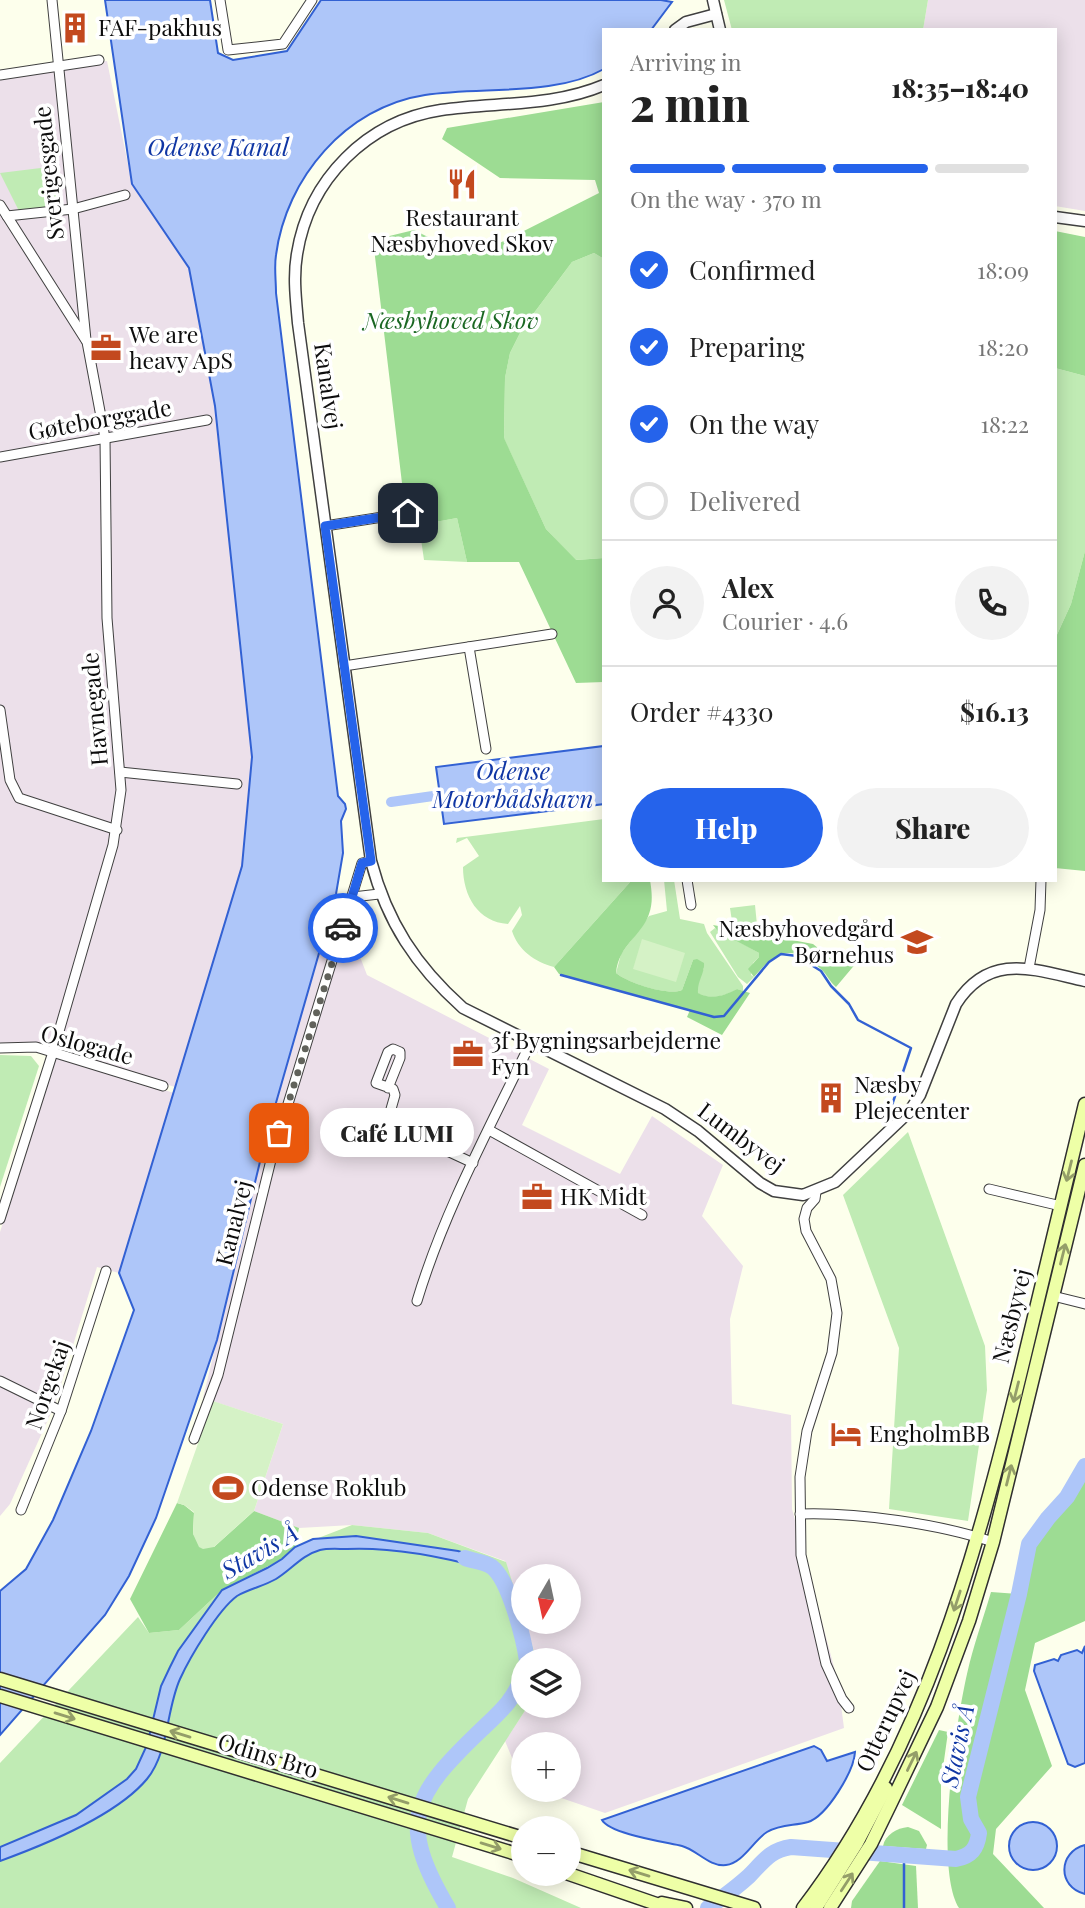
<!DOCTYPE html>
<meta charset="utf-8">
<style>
:root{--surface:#fff;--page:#f2f2f2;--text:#222;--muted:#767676;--line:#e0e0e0;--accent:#2563eb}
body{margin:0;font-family:"Playfair Display",serif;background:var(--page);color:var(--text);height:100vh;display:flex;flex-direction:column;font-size:26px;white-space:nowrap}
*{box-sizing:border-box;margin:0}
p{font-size:23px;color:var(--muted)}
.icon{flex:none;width:38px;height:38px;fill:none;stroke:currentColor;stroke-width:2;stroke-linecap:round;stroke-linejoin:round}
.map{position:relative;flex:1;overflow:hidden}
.details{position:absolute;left:602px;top:28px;width:455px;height:854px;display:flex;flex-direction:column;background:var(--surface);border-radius:0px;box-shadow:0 4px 18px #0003}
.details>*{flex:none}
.needle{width:46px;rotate:189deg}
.tools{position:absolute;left:511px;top:1564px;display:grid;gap:14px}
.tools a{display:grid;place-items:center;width:70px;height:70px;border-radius:50%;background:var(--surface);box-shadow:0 4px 18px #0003;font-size:35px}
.pin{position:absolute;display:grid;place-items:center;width:60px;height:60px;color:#fff;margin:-30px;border-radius:14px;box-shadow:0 4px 10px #0006}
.courier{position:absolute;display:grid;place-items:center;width:70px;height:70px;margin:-35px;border:5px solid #2563eb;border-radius:50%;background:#fff;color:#222;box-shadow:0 2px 9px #0007}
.bubble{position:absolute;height:49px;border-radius:24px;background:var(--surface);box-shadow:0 4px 18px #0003;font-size:23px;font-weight:800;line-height:49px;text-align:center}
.head em{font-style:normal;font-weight:800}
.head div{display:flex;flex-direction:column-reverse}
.head{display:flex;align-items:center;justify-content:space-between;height:119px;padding:0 28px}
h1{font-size:46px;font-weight:800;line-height:52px}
.bar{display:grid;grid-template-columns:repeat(4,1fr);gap:10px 7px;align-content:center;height:84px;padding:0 28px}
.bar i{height:9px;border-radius:5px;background:var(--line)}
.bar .selected{background:var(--accent)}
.bar p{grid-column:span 4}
.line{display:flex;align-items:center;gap:18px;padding:0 28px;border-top:2px solid var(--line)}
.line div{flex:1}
.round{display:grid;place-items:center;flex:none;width:74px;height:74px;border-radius:37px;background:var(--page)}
ol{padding:0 28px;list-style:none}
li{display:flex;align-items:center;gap:21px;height:77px}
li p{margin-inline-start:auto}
li .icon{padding:7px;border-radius:50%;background:var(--accent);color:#fff;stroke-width:4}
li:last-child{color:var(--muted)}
li i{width:38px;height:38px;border:4px solid var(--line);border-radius:50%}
.primary-button{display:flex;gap:14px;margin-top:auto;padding:14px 28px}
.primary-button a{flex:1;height:80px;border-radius:42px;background:var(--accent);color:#fff;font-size:28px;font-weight:800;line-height:80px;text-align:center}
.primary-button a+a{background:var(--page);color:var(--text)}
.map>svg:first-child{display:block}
.industrial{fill:#ece0ea}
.green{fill:#c0ebb4}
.forest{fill:#9ddc93}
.pitch{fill:#d5f2c6}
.water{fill:#aec6f9;stroke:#3261d3;stroke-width:2}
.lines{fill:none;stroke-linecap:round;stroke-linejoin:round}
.stream{stroke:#3261d3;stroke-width:2.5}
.canal{stroke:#aec6f9;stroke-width:10}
.river{stroke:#aec6f9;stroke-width:16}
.minor-casing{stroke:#404040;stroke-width:11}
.tertiary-casing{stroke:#404040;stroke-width:13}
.secondary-casing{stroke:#2f2f2f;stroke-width:15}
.minor{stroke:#fff;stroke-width:9}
.tertiary{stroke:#fff;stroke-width:10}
.secondary{stroke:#eeffa7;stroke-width:12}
.oneway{stroke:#949e69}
.done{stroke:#61625b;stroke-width:7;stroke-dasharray:0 12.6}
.route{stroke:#2563eb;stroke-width:9}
.labels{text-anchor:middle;stroke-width:7;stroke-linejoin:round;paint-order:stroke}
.poi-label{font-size:23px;fill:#0d0d0d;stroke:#fff;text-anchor:start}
.street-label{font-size:23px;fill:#0d0d0d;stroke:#fff}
.park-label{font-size:23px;font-style:italic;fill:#1a6722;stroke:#fff}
.water-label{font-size:24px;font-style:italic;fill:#1036a4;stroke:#fff}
</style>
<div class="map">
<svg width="1085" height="1908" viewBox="0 0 1085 1908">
<rect width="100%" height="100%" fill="#fdffec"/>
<g class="industrial">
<path d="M928 0H1085V211L1055 206V30H923Z"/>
<path d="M107 61 132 184 189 268 215 406 252 757 242 866 175 1087 43 1046 0 1045V78Z"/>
<path d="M336 894 367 975 549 1069 522 1125 620 1174 652 1116 723 1165 702 1216 743 1266 730 1319 732 1404 791 1415 792 1509 838 1682 844 1728 605 1813 538 1790H569V1745H523V1784L505 1741 528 1706H569V1661H537L525 1622H569V1577H523V1618L505 1561 428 1533 352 1525 299 1528 254 1511 283 1424 203 1398 265 1141Z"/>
<path d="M56 1056 174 1093 119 1273 97 1267 55 1404 10 1504 0 1516V1232Z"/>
</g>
<g class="green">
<path d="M724 0H928L923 30H732Z"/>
<path d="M57 166 63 205 19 211 0 173Z"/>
<path d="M594 253 604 259V558L575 560 546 529 504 439 505 378 510 353 522 329 572 262Z"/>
<path d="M1055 368 1085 376V551L1071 604 1055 639Z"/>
<path d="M457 518 467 562 424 560 419 525Z"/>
<path d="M604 819V880H632L554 967C535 962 518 950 512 931L522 915 520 906 508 924C478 922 463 896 463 867L479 856 467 838 456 843 457 838Z"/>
<path d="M664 880H674L680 919 704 924 707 933 743 986V991L737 989C723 997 711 1000 697 993L698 981 704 968 693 960 682 990C667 996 628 983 616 973L621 954 649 916 667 911Z"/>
<path d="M755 905 757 925 733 928 730 908Z"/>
<path d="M715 928 759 953V957L753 963 751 975 754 977 747 984 738 977 710 932Z"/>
<path d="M0 1055 31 1056 39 1066 0 1187Z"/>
<path d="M908 1132 985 1346 987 1390 968 1521 889 1509 899 1348 843 1195Z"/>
<path d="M352 1525 428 1533 506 1562 537 1661H523V1706H528L468 1799 452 1857 513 1878 581 1908H0V1763L138 1617 149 1633 179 1630 222 1590 267 1568 295 1547Z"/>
</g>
<g class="forest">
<path d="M604 102V259L594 253 572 262 522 329 510 353 505 378 504 438 546 529 576 560 604 558V682L576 683 519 562H467L457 518 419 525H407L373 240 414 230 462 254H478L599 193 595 180 500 178 442 139 447 128Z"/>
<path d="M1055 231 1085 237V376L1055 368Z"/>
<path d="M1085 551V871L1055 868V639L1071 604Z"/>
<path d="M632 880H650C652 892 653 903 649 914 641 937 619 944 616 973 628 983 668 996 682 990L693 960 697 959 704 963C705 973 697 981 698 993 711 1000 724 996 737 989L750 993 722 1035 687 1017 690 1010 559 974 554 967Z"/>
<path d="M713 925 813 944 839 965 857 962 836 987C830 982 827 975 822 970 793 944 777 949 754 977L748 969 759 957V953L718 931Z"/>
<path d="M1085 1466V1621L1035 1643 1025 1690 1052 1766 996 1829 993 1854 1044 1908H959C934 1868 956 1722 967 1674 973 1647 983 1619 991 1592L1019 1594 1029 1544 1048 1518 1067 1497Z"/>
<path d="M177 1503 184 1505 194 1513 193 1534 214 1547 254 1511 299 1528 295 1547 282 1559 222 1590 179 1630 149 1633 130 1599Z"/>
<path d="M939 1730 948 1732 941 1782V1829L902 1805Z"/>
<path d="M908 1827 919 1831 927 1845 926 1849 883 1846C885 1835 897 1828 908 1827Z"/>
<path d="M880 1861 916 1866 918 1908H851L852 1901Z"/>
</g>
<g class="pitch">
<path d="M642 939 685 953 676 982 633 969Z"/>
<path d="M213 1401 283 1424 254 1511 214 1547 203 1549 199 1547 193 1534 194 1512 184 1505 177 1503Z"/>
</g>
<g class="water">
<path d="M105 0H210L218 53 233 60 287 51 321 0H661L672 2 651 30H604V69C554 97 481 86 425 95 346 107 286 178 276 255 274 267 276 280 276 293L338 796 345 804 346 809 341 821 343 853 336 894 265 1141 217 1340 156 1518 129 1576 105 1615 0 1735V1591L26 1569 53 1520 91 1431 134 1310 119 1273 242 866 252 757 215 406 189 268 132 184Z"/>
<path d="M604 746V804L444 824 436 767Z"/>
<path d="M356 1536 458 1551 489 1560 483 1568C439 1556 393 1547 347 1549 338 1549 328 1548 320 1550 302 1555 291 1570 276 1579 264 1586 249 1589 237 1596 218 1610 190 1657 180 1679 166 1710 169 1752 147 1779 117 1815 44 1845 0 1861V1847L76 1815 127 1779 136 1769 147 1745 161 1686 170 1667 178 1651 222 1590 267 1568 282 1559 295 1547 313 1539Z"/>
<path d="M1085 1646V1763L1075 1767 1068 1764 1034 1671 1035 1665 1054 1659 1058 1661 1061 1655 1077 1650 1082 1653Z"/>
<path d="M814 1746 821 1750 827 1761 855 1752C854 1771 827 1816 808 1822 794 1826 781 1824 767 1832 753 1841 743 1863 726 1865 709 1867 697 1850 682 1846 665 1842 610 1834 602 1820Z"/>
<circle cx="1033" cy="1846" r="24"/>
<path d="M1085 1845V1894C1057 1887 1058 1852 1085 1845Z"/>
</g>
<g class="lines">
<g class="stream">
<path d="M561 975 714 1017 724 1016 769 962 781 954 797 956 821 971 831 986 849 1004 858 1020 911 1048 892 1105"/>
<path d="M904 1908V1855"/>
</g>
<path class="canal" d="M391 802 440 795"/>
<g class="river">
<path d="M465 1558C473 1561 485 1562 492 1567 509 1580 524 1639 527 1661"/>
<path d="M448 1908C396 1820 413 1795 482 1729 500 1712 516 1698 523 1674"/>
<path d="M708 1908C722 1898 737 1887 749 1876 763 1862 770 1850 791 1847L956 1859C971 1856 977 1849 979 1833L971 1819 968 1797 1019 1594 1029 1544 1048 1518 1067 1497 1085 1466"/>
</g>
<g class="minor-casing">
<g id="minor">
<path d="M52 0 86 340"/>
<path d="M220 0 228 50 283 44 312 0"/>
<path d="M0 75 99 60"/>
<path d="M0 205 87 342 105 438 107 618 121 790 113 845 53 1052 0 1219"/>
<path d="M7 216 73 209 125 195"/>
<path d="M0 457 207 420"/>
<path d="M325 526 408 513"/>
<path d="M469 647 486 749"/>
<path d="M344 666 552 634"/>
<path d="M0 710 10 780 19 798 117 830"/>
<path d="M120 772 237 784"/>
<path d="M687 880 691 905"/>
<path d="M353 897 379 894"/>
<path d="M1029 968 1040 910 1041 880"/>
<path d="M0 1048 36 1047 163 1086"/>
<path d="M388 1088 400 1058V1052L393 1049 388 1052 376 1083 393 1089 395 1095 387 1123 473 1163"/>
<path d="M489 1130 642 1215"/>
<path d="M989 1189 1061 1206"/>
<path d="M816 1192 815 1199 807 1208 804 1219 806 1231 831 1279 837 1313 832 1353 807 1431 800 1477 801 1555 826 1664 842 1699 849 1708"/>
<path d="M1053 1296 1085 1304"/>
<path d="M417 1301C444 1211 490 1127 531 1042"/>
<path d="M0 1381 61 1411"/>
<path d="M194 1439 218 1375 272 1156 362 863 371 861"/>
<path d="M21 1510 61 1411 106 1271"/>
<path d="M800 1514C856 1512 940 1524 993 1542"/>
</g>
</g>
<g class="tertiary-casing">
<g id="tertiary">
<path d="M713 0 720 30"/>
<path d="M675 30 686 22 716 14"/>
<path d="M604 85C552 107 496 102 441 110 367 121 309 179 297 254 293 277 296 300 298 323L371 861C387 922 416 966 463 1008L665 1109 698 1131 760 1183 774 1191 803 1195 835 1182 909 1112 920 1095 956 1004C990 951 1035 970 1085 981"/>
<path d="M1055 217 1085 221"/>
</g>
</g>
<g class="secondary-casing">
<g id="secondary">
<path d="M0 1679 523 1838"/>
<path d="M0 1696 523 1856"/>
<path d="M569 1852 754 1908"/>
<path d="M569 1874 668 1908"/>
<path d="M662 1903 686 1908"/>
<path d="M803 1908C923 1751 976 1556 1022 1367 1043 1280 1064 1192 1085 1104"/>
<path d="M816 1908 857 1843 886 1788"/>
<path d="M830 1908 871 1844 890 1805 937 1707 969 1621 993 1542 1085 1165"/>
</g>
</g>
<use href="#minor" class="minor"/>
<use href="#tertiary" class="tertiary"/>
<use href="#secondary" class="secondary"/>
</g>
<defs><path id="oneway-shaft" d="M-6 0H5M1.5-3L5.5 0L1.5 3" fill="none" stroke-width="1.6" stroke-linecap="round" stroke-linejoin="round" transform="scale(1.75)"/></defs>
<g class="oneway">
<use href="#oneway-shaft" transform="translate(1069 1171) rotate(104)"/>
<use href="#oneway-shaft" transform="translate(1063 1254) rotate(-76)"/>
<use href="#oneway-shaft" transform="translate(1016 1392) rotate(104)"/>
<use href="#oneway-shaft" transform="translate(1009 1475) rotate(-76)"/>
<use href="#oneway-shaft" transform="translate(957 1601) rotate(108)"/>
<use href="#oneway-shaft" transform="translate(65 1716) rotate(17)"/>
<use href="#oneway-shaft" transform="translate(180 1734) rotate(-163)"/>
<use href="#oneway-shaft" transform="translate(912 1761) rotate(-64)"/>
<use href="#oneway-shaft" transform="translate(398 1800) rotate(-163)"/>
<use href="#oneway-shaft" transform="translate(491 1846) rotate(17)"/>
<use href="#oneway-shaft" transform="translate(639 1873) rotate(-163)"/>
<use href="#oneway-shaft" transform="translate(847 1882) rotate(-57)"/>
</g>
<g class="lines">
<path class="done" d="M279 1133 343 928"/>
<path class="route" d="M343 928 362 863 371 861 325 526 408 513"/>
</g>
<defs>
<g id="building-bare" transform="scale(2.415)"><path d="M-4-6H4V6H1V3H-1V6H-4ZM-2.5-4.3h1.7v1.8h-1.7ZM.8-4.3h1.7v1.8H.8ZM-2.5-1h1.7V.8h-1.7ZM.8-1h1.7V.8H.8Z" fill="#c3491e" stroke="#fff" stroke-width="2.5" paint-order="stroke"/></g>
<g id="restaurant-bare" transform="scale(2.415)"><path d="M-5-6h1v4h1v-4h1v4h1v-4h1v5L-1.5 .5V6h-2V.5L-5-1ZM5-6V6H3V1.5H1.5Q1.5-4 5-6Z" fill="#c3491e" stroke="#fff" stroke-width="2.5" paint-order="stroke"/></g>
<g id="office-bare" transform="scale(2.415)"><path d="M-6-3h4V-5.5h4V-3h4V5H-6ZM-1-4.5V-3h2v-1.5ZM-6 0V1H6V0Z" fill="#c3491e" stroke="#fff" stroke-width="2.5" paint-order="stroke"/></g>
<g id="school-bare" transform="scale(2.415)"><path d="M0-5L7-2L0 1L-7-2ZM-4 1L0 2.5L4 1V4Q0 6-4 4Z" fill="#c3491e" stroke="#fff" stroke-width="2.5" paint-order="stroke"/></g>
<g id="hotel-bare" transform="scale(2.415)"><path d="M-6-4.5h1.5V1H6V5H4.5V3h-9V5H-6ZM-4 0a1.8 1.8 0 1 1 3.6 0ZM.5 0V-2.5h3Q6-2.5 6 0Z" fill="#c3491e" stroke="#fff" stroke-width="2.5" paint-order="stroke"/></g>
<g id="stadium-bare" transform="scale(2.415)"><path d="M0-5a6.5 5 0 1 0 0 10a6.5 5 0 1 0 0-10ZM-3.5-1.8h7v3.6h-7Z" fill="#c3491e" stroke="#fff" stroke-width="2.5" paint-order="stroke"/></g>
</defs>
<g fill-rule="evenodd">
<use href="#building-bare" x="75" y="28"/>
<use href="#restaurant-bare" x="462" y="184"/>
<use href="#office-bare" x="106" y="348"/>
<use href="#school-bare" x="917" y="942"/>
<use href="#office-bare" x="468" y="1054"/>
<use href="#building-bare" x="831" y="1098"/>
<use href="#office-bare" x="537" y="1197"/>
<use href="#hotel-bare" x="846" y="1434"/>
<use href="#stadium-bare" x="228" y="1488"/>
</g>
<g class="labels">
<g class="poi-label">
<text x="98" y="36">FAF-pakhus</text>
<text x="462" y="226" text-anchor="middle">Restaurant<tspan x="462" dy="26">Næsbyhoved Skov</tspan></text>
<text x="129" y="343">We are<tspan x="129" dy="26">heavy ApS</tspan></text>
<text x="894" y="937" text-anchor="end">Næsbyhovedgård<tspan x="894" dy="26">Børnehus</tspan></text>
<text x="491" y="1049">3f Bygningsarbejderne<tspan x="491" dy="26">Fyn</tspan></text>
<text x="854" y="1093">Næsby<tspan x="854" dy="26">Plejecenter</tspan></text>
<text x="560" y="1205">HK Midt</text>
<text x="869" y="1442">EngholmBB</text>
<text x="251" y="1496">Odense Roklub</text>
</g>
<g class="street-label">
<text transform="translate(49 173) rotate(-96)" y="8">Sverigesgade</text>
<text transform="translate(328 386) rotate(82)" y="8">Kanalvej</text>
<text transform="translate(100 420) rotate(-10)" y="8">Gøteborggade</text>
<text transform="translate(95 709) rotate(-95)" y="8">Havnegade</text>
<text transform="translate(87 1045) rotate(15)" y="8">Oslogade</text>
<text transform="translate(741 1138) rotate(37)" y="8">Lumbyvej</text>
<text transform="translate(234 1223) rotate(-76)" y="8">Kanalvej</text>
<text transform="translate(1012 1316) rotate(-76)" y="8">Næsbyvej</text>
<text transform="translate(48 1385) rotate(-71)" y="8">Norgekaj</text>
<text transform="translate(886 1721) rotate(-65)" y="8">Otterupvej</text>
<text transform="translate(268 1756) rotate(17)" y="8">Odins Bro</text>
</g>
<g class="park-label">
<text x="451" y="329">Næsbyhoved Skov</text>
</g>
<g class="water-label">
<text x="218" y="156">Odense Kanal</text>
<text x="513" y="780">Odense<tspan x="513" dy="28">Motorbådshavn</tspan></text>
<text transform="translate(260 1552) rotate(-30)" y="8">Stavis Å</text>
<text transform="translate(958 1746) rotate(-78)" y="8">Stavis Å</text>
</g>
</g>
</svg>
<div class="tools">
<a><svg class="needle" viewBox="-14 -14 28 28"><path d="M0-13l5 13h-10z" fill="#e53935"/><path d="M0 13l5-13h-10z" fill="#767676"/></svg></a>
<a><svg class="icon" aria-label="layers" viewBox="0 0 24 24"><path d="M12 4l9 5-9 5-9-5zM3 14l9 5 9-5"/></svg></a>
<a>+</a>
<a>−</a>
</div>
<div class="pin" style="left:279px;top:1133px;background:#ea580c"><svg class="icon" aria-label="bag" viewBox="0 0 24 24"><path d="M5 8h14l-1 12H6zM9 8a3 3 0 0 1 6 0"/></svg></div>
<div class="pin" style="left:408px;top:513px;background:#1f2937"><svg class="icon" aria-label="home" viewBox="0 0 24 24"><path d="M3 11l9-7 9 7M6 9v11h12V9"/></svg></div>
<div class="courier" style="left:343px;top:928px"><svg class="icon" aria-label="car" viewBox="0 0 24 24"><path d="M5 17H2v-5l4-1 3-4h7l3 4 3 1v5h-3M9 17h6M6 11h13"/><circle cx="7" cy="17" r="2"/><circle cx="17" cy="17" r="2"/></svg></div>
<div class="bubble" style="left:320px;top:1108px;width:154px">Café LUMI</div>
<section class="details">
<div class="head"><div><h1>2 min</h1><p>Arriving in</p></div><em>18:35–18:40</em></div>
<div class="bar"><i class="selected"></i><i class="selected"></i><i class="selected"></i><i></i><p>On the way · 370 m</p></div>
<ol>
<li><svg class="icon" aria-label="check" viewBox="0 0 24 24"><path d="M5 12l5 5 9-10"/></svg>Confirmed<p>18:09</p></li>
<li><svg class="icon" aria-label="check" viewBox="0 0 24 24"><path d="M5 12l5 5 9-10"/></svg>Preparing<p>18:20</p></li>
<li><svg class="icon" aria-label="check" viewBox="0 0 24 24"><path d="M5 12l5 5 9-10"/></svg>On the way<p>18:22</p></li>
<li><i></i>Delivered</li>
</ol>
<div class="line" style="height:126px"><a class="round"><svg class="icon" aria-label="person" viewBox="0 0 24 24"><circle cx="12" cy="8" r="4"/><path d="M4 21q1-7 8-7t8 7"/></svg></a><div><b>Alex</b><p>Courier · 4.6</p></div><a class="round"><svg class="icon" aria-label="phone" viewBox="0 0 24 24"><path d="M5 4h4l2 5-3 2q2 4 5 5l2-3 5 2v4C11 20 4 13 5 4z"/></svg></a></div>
<div class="line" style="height:91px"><div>Order #4330</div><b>$16.13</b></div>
<div class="primary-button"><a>Help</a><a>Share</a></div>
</section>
</div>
